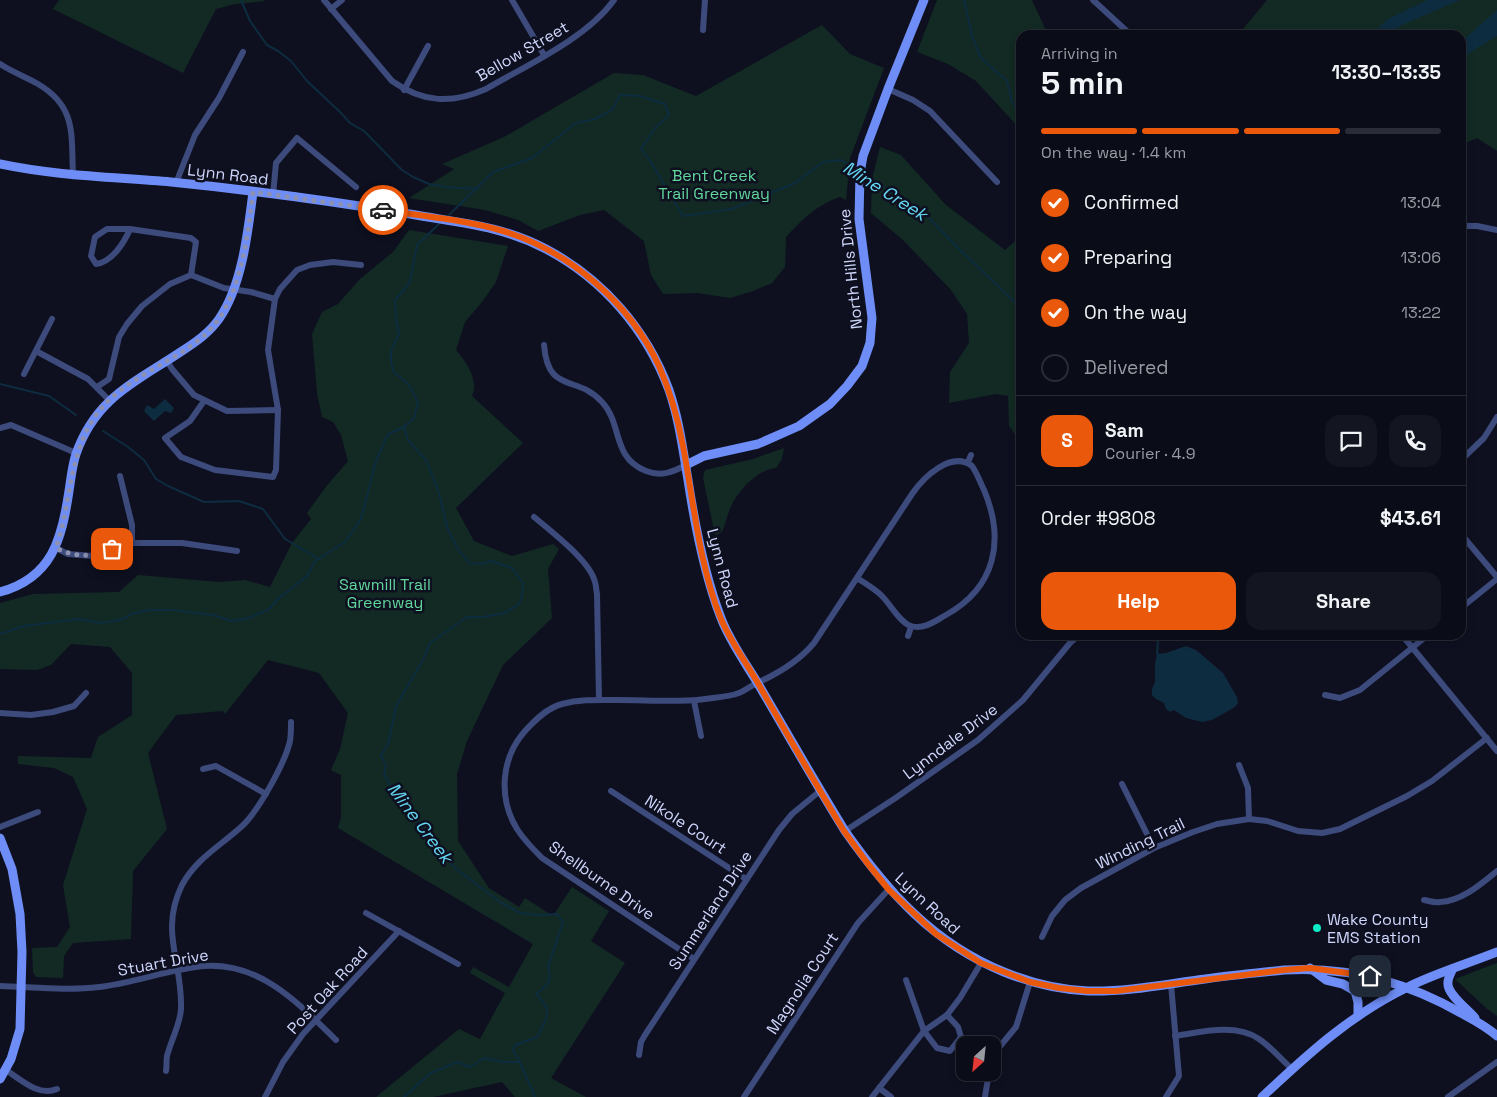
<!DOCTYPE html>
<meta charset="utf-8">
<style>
:root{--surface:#0a0c18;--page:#131521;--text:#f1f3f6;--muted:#999ba2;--line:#2a2c37;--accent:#ea580c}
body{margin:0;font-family:"Space Grotesk",sans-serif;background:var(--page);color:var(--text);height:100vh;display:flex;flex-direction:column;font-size:19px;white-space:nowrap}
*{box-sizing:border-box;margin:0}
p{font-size:16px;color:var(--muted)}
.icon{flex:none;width:28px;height:28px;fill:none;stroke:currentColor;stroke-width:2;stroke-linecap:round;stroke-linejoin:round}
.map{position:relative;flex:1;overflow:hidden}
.details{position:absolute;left:1016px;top:30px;width:450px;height:610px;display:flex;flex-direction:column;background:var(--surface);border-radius:15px;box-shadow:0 2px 8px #0003,0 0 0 1px var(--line)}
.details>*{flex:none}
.needle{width:32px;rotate:207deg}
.fabs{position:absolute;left:956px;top:1036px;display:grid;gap:10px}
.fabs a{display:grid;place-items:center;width:45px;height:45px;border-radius:10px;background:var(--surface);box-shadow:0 2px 8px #0003,0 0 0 1px var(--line);font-size:25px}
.pin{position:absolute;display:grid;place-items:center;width:42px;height:42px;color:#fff;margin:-21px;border-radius:10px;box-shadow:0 2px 8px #0006}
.courier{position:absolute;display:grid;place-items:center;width:50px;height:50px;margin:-25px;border:4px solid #ea580c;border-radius:50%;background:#fff;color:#222;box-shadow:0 1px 6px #0007}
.summary em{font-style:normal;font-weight:700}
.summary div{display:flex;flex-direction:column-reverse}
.summary{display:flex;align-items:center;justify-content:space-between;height:85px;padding:0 25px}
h1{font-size:32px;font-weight:700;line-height:38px}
.bar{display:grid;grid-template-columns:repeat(4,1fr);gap:8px 5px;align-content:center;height:60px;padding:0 25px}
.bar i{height:6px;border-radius:4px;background:var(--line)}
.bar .active{background:var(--accent)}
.bar p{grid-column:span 4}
.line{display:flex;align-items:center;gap:12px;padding:0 25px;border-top:1px solid var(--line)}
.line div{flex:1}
.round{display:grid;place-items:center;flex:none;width:52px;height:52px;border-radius:15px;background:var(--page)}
ol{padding:0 25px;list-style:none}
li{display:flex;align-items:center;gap:15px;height:55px}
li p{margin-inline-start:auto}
li .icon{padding:5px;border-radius:50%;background:var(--accent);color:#fff;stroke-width:4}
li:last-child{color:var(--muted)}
li i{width:28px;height:28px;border:2px solid var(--line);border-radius:50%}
.action{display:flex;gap:10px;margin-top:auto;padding:10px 25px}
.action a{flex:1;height:58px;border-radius:15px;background:var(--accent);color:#fff;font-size:20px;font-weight:700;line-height:58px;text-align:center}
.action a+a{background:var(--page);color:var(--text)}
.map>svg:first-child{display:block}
.green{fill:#122a23}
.water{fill:#0e2c3f}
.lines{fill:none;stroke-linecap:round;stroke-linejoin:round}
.stream{stroke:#0e2c3f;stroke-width:2}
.street{stroke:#3c4a7c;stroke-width:6}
.secondary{stroke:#6e8df6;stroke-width:9}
.done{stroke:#8c91af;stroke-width:5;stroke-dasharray:0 9}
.route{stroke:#ea580c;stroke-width:6}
.poi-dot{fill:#0feac7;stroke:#0e1020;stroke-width:2}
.labels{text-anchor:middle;stroke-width:5;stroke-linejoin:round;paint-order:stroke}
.street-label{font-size:16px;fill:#d0d7fc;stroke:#0e1020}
.park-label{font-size:16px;fill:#61d79b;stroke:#0e1020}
.poi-label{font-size:16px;fill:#d0d7fc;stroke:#0e1020;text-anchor:start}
.water-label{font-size:18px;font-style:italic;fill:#65d8f5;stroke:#0e1020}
</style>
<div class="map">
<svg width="1497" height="1097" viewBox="0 0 1497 1097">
<rect width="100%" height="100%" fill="#0e1020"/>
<g class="green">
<path d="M59 0H264L265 1 235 4 216 9 183 73 53 9Z"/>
<path d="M937 0H1032L1048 35H1021V130L976 81 948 64 917 52Z"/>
<path d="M1267 0H1497V151L1477 138 1461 145V35H1238Z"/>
<path d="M822 25 850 54 884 68 850 158 846 200 840 197C816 205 802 220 786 237L785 267 772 283 753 291 730 298 697 293 663 294 651 275 644 241 604 210 580 215 538 231 518 220 485 210 409 198 454 169 442 164 504 137 614 73 643 75 696 96Z"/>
<path d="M880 147 901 155 946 205 1005 250 1021 236V443L1009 426 1008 396 996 394 949 403 950 372 969 343 967 314 951 290 904 241 871 213 872 179Z"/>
<path d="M409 230 508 246 496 282 482 302 465 322 456 350C467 363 479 380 472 396L523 443 456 508 474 541 512 556 553 544 559 549 548 569 552 618 503 665 467 741 457 774 458 841 489 888 519 907 525 898 553 916 572 887 609 911 591 941 625 963 551 1078 586 1097H515L502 1082 433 1097H376L459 1029 480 1039 505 993 470 973 473 967 509 987 533 944 338 828 341 817V775L331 770 340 749 348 713 319 673 268 660 225 714 223 711 176 715 148 753 167 829 133 871 131 939 73 943 64 956 63 978 36 977 33 972 32 948 57 947 70 927 63 885 87 809 73 777 54 768 18 764V756L91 758 98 737 132 715V673L110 647 71 644 51 665 37 670 0 669V603L33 594 119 592 138 575 219 582 245 580 270 587 292 543 311 519 307 513 325 488 348 461 341 435 333 422 322 417 317 393 312 334 322 312 338 304 360 279 393 252Z"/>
<path d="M784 448 782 459 776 468C759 470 744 485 735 499 729 508 726 522 722 532L715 535 703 478 705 470 753 459Z"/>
<path d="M1497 963V1016L1486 1008 1455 979Z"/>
</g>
<g class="water">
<path d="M1427 0H1460L1402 25 1387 35H1370L1388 19Z"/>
<path d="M1497 10V36L1472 51 1461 62V42Z"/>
<path d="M165 399 174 408 171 413 165 411 154 421 144 411 147 405 154 409Z"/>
<path d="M1186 646 1196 650 1223 673 1237 697 1238 703 1235 707 1212 720 1202 722 1186 718 1174 710 1170 712 1166 709 1164 703 1156 699 1152 695V689L1155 682V664L1157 654 1166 653Z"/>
</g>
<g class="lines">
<g class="stream">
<path d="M241 0 250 21 267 45 278 51 291 61 307 81 340 112 350 123 364 131 402 170 413 177 429 184 446 187 478 189"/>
<path d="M964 0 972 36 981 58 1007 81 1012 102 1021 114"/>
<path d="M864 174 926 215 959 249 1021 308"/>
<path d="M447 217 493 172 532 158 576 123 595 119 612 110 620 95 640 96 665 104 669 115 656 127 641 149 649 159 683 216 732 209 795 183 823 162 841 160 858 170"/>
<path d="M441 222 417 245 410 282 395 300 396 320 399 334 391 351V362L394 372 409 385 418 402 414 418 404 427 408 440 426 460 439 493 447 527 457 548 469 563 482 564 491 561 512 568 523 583 522 596 519 604 505 613 483 617H467L430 643 423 660 396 706 388 744 381 755 386 766 384 774 392 789 411 810 427 836 455 868 500 902 520 913 538 915 557 914 563 922 548 967C553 982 546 986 536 994 554 1011 547 1018 537 1037L515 1045 513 1051 520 1062 535 1097"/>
<path d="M0 384 49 396 76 415"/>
<path d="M103 431 128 447 144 460 156 479 168 486 204 502 239 501 263 509 285 539 319 559"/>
<path d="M0 634 24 626 79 619 101 623 115 621 125 618 131 614 149 610H174L213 615 232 621 249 618 269 609 279 598 307 576 315 561 345 542 361 519 376 461 388 434 404 427"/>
<path d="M1153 635 1158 642 1157 654 1159 655"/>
<path d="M404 1097 429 1074 457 1062 470 1067 484 1058 503 1062H520"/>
</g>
<g class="street">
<path d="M324 0 392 81C423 103 452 104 486 89 527 65 587 38 614 0"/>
<path d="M512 0 544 55"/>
<path d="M1093 0 1131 35"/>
<path d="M331 9 342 0"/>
<path d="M703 30 705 0"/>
<path d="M0 64C12 72 26 77 38 84 77 107 71 135 73 174"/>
<path d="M888 89 913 100 930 111 997 182"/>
<path d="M404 90 428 46"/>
<path d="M176 183 195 135 219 98 243 52"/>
<path d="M273 195 276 163 297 138 356 187"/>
<path d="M1461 226H1477L1497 230"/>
<path d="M130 229H107L95 237 91 256 96 264C112 262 124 243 130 229L191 238 196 242 191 275"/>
<path d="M544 345C548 395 577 374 602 402 623 424 611 457 646 471 661 477 673 472 686 465"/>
<path d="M36 351 88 379 109 400"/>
<path d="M167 361 172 369 194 395 227 411 278 410"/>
<path d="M24 374 52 319"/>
<path d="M97 387 109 379 119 337 127 324 142 306 170 284 191 275 224 288 251 292 275 299"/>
<path d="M204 401 190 421 165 438 181 457 215 470 273 477 276 470 278 410 268 350 275 299 280 289 297 270 310 265 333 262 361 265"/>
<path d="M0 428 11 425 76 453"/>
<path d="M1461 460 1484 438 1497 417"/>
<path d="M968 462 971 455"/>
<path d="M120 476 132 525V543"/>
<path d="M534 517C551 531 587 559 594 579 596 583 596 589 597 594L599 700"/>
<path d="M1461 534 1497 577"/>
<path d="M56 548 68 554 93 556 131 543H182L237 551"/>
<path d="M1461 608 1497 579"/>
<path d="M1402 635 1497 751"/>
<path d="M908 636 911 627"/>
<path d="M1325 695 1340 698 1360 690 1428 635"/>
<path d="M694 701 701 736"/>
<path d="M0 713 31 715 53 712 74 706 86 693"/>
<path d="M1239 765 1248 788 1249 819"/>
<path d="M203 769 216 766 266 794"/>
<path d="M1122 784 1154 848"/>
<path d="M611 791 746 879"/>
<path d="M0 827 38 812"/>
<path d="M845 831 897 797 978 740 1023 700 1070 643 1079 635"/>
<path d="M1424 900C1429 901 1435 903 1440 902 1462 901 1481 884 1497 871"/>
<path d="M366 913 458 964"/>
<path d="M1042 937 1052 916 1065 900 1081 888 1154 848 1193 832 1217 824 1249 819 1267 821 1298 831 1322 833 1340 829 1407 796 1432 781 1487 738"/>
<path d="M694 959 542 858C533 849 524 840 517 829 498 798 501 758 525 731 535 720 547 708 562 704 581 699 599 700 618 700 650 700 682 703 713 698 722 697 731 696 739 693 746 690 752 685 759 682 781 672 799 661 814 643L912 494C923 478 951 450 972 466 977 473 980 482 984 490 1005 540 996 587 946 615 935 621 924 630 911 626 900 623 891 605 882 596 875 589 866 584 857 578"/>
<path d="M906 980 924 1031 937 1048 950 1051 961 1037 958 1027 947 1015"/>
<path d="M0 986C33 987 67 991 99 987 135 983 169 969 204 966 261 962 299 1004 336 1040"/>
<path d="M1175 1036C1201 1032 1236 1023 1259 1039 1271 1047 1281 1059 1291 1068"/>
<path d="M639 1055 641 1042 645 1035 779 830 792 814 820 791"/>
<path d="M992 1056 1016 1027 1030 982"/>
<path d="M6 1070C21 1080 39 1097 57 1089"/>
<path d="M166 1071C167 1066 166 1061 167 1056 171 1040 180 1025 181 1009 183 963 159 932 182 885 196 859 220 846 241 827 258 812 285 763 290 741 291 735 291 728 291 722"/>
<path d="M879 1088 891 1097"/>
<path d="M265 1097 283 1062 303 1034 399 931"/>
<path d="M744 1097 858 923 889 889"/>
<path d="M872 1097 924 1031 947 1015 960 998 981 963"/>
<path d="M985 1097 989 1072"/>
<path d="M1166 1097 1179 1076 1171 984"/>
<path d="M1448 1097 1497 1062"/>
</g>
<g class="secondary">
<path d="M0 164C56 176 114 177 171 182 251 190 331 201 410 214 459 223 500 225 546 249 603 279 647 330 669 390 679 419 683 450 688 480 695 526 704 574 721 618 730 642 747 665 760 687 788 735 816 784 845 831 888 892 933 943 1004 972 1031 983 1059 990 1088 991 1128 992 1166 984 1205 979 1231 975 1258 973 1284 970 1347 966 1407 982 1461 1013 1474 1020 1486 1026 1497 1036"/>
<path d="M686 465 704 456 758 444 799 426 830 404 847 386 862 366 870 343 872 318 859 219 860 173 863 156 888 89 924 0"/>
<path d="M0 592C52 578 62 539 69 491 71 479 72 466 76 454 96 397 136 382 182 351 196 342 209 333 219 319 242 286 248 232 253 192"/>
<path d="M0 838 12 869 20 914 22 952 20 1029 11 1059 0 1079"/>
<path d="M1310 968 1326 980 1343 984 1355 991 1358 1002V1016"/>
<path d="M1452 970C1451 973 1448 978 1448 982 1446 994 1468 1009 1475 1018"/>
<path d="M1262 1097C1308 1054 1350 1015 1408 987 1436 973 1467 964 1497 952"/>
</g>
</g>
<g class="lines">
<path class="done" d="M112 549C90 557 77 558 56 548 71 505 68 458 94 418 111 392 140 377 165 362 185 351 205 338 218 320 241 289 249 230 253 192L383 210"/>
<path class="route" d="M383 210C421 216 466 220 503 231 569 251 630 303 659 366 670 391 678 419 683 446 694 504 699 564 721 619 731 642 747 664 759 685 787 734 815 783 844 831L868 864 889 890 936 934 981 963 1030 982 1059 988 1087 991H1116L1284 970 1310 968 1370 976"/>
</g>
<circle class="poi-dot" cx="1317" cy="928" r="5"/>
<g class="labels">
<g class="street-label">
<text transform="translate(522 51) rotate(-30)" y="6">Bellow Street</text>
<text transform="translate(228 174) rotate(7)" y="6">Lynn Road</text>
<text transform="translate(850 269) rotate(-96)" y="6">North Hills Drive</text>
<text transform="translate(723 568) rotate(75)" y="6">Lynn Road</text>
<text transform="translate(950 741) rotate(-37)" y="6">Lynndale Drive</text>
<text transform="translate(686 824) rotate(33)" y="6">Nikole Court</text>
<text transform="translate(1140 843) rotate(-26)" y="6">Winding Trail</text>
<text transform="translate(602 880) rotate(35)" y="6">Shellburne Drive</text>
<text transform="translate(928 903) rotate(43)" y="6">Lynn Road</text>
<text transform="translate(710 910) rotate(-57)" y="6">Summerland Drive</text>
<text transform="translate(163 962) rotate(-10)" y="6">Stuart Drive</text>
<text transform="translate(802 983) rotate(-57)" y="6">Magnolia Court</text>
<text transform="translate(327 990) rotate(-48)" y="6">Post Oak Road</text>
</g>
<g class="park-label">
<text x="714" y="181">Bent Creek<tspan x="714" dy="18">Trail Greenway</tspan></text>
<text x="385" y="590">Sawmill Trail<tspan x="385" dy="18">Greenway</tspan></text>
</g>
<g class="poi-label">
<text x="1327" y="925">Wake County<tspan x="1327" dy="18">EMS Station</tspan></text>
</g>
<g class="water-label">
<text transform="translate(885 191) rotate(32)" y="6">Mine Creek</text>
<text transform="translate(420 823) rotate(53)" y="6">Mine Creek</text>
</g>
</g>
</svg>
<div class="fabs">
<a><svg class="needle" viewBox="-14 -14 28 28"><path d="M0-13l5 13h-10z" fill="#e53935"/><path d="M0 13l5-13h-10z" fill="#999ba2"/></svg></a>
</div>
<div class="pin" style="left:112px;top:549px;background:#ea580c"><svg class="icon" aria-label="bag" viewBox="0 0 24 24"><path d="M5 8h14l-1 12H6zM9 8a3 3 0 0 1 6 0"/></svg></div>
<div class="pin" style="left:1370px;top:976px;background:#1f2937"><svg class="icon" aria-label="home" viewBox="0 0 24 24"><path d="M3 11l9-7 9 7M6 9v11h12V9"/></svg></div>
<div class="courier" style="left:383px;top:210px"><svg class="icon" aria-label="car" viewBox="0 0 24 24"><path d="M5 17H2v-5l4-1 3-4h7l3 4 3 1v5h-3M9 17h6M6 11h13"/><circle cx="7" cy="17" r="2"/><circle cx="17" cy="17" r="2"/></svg></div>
<section class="details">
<div class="summary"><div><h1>5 min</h1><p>Arriving in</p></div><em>13:30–13:35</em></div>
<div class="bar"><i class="active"></i><i class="active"></i><i class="active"></i><i></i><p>On the way · 1.4 km</p></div>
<ol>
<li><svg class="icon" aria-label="check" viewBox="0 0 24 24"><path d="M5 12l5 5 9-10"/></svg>Confirmed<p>13:04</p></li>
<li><svg class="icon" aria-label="check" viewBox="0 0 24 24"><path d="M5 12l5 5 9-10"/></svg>Preparing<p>13:06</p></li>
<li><svg class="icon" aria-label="check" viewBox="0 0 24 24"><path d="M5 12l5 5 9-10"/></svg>On the way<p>13:22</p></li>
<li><i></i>Delivered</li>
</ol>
<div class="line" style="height:90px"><b class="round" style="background:var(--accent);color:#fff">S</b><div><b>Sam</b><p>Courier · 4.9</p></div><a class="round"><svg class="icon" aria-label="chat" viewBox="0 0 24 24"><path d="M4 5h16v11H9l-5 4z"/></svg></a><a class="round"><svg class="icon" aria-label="phone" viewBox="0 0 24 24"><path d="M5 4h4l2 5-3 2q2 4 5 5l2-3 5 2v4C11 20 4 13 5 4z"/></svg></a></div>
<div class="line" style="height:65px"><div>Order #9808</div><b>$43.61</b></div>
<div class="action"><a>Help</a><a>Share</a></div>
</section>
</div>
